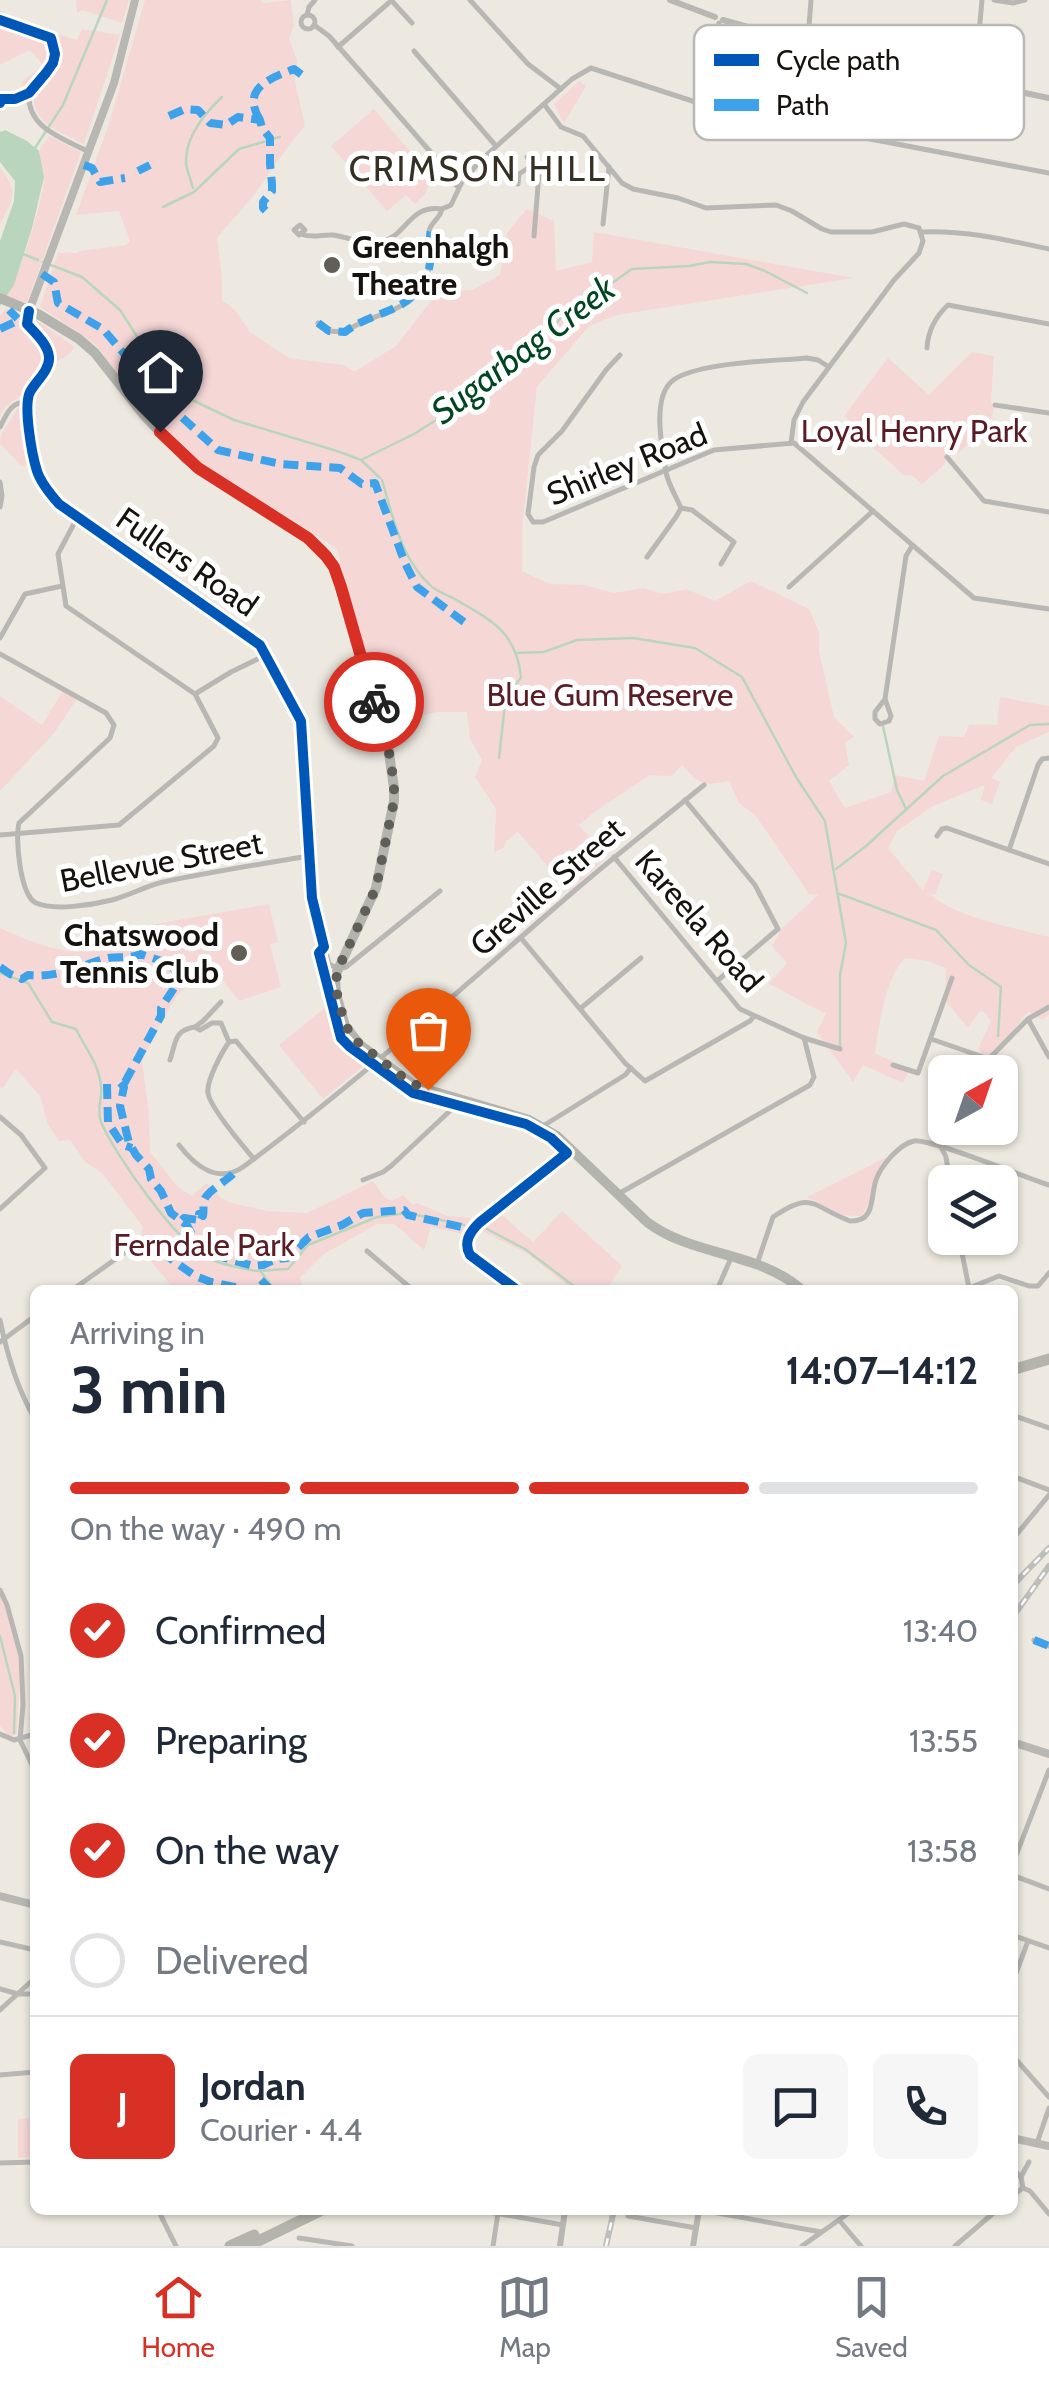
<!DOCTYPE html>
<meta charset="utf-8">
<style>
:root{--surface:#fff;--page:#f6f6f7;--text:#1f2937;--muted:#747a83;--line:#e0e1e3;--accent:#d93025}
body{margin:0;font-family:Cabin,sans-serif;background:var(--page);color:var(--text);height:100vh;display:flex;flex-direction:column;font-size:38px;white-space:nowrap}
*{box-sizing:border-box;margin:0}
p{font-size:32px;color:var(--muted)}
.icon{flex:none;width:55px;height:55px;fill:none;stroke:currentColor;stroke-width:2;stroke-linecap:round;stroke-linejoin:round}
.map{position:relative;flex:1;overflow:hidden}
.side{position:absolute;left:30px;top:1285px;width:988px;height:930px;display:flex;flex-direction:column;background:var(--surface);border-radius:15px;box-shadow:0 2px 8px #0004}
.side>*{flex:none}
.needle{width:65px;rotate:40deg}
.controls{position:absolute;left:928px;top:1055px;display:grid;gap:20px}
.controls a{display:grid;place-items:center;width:90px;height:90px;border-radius:15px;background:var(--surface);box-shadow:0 2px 8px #0004;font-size:50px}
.pin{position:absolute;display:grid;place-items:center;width:85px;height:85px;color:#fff;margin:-102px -42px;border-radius:50% 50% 50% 0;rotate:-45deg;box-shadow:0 0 10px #0007}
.pin .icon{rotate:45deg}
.courier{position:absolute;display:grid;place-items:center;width:100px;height:100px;margin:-50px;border:8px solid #d93025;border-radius:50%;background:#fff;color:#222;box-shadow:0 2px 12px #0007}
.head em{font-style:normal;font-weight:700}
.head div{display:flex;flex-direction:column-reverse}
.head{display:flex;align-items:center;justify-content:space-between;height:170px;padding:0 40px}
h1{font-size:65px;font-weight:700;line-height:75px}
.bar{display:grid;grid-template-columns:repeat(4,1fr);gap:15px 10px;align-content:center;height:120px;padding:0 40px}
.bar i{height:12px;border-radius:8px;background:var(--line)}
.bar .current{background:var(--accent)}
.bar p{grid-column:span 4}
.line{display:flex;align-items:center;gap:25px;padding:0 40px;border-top:2px solid var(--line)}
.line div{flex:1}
.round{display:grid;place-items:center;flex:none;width:105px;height:105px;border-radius:15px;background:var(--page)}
ol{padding:0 40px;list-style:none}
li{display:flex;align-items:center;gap:30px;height:110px}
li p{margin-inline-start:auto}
li .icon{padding:10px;border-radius:50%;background:var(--accent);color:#fff;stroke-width:4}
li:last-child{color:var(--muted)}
li i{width:55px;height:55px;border:5px solid var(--line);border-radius:50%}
.tabs{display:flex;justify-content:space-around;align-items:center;height:140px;border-top:2px solid var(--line);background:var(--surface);font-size:28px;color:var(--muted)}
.tabs a{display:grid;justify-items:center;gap:5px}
.tabs .current{color:var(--accent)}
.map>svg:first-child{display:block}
.green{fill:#f5d8d6}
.water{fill:#bad5bd}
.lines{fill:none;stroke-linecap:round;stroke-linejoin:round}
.stream{stroke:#bad5bd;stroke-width:2.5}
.minor{stroke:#b8b7b4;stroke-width:5}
.tertiary{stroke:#b8b7b4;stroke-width:6}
.secondary{stroke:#b8b7b4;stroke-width:8}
.primary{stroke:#b4b4ae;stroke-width:10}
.trunk{stroke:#b4b4ac;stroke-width:11}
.rail-casing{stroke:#bdbdbb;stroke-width:6}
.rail{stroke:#fff;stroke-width:2.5;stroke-dasharray:8;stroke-linecap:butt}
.quiet{stroke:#3da2e9;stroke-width:8;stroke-dasharray:15 8;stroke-linecap:butt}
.cycleway-casing{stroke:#fff;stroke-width:16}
.cycleway{stroke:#0057b8;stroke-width:10}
.done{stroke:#615e58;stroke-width:10;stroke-dasharray:0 18}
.route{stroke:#d93025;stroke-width:12}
.poi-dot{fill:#615e58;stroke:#fff;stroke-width:4}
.labels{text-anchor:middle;stroke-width:10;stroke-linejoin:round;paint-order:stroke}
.poi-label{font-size:32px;font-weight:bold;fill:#16130e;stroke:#fff;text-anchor:start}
.park-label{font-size:32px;fill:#5a1c25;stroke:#fff}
.street-label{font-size:32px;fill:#16130e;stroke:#fff}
.neighbourhood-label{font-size:35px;letter-spacing:2.5px;fill:#363024;stroke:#fff}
.water-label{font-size:35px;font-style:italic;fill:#004620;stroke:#fff}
.key{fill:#fff;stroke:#b9b8b7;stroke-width:2.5}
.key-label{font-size:28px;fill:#16130e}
</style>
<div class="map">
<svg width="1049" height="2246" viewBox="0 0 1049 2246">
<rect width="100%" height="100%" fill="#ede9e0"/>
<g class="green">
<path d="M76 0H129L122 23 82 10 77 13Z"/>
<path d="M145 0H260L263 3 291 0 294 25 289 38 297 60 295 81 305 126 290 144 254 195 217 238 222 279V300L235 310 250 332 289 358 344 365 354 372 396 346 438 292 472 290 500 275 507 233 527 209 554 221 556 271 592 262 594 232 854 278 617 315 589 326 537 387 522 529V571L550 584 584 585 614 593 643 588 663 594 686 589 715 601 751 581 809 609 819 631V651L834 717 854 737 845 742 849 765 829 781 845 808 891 792 895 775 924 781 939 736 964 737 969 725H997L1000 697 1049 706V732L1016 747 991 778 1000 782 992 804 981 800 985 785 933 806 897 831 888 848 923 890 932 870 943 874 935 895 929 894C958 918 1012 927 1049 937V1015L1042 1020 1029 1012 1026 1014 990 1061 978 1049 991 1021 984 1012 980 1011 968 1028 945 1000 946 968 927 961 905 958C884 981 880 1022 875 1053L909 1070 903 1083 863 1065 853 1082 817 1032 826 1013C806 1006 789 993 769 984L787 963 772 946 781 929 818 895 809 894 756 816 739 803 729 781C702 786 701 785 682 765L672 776 650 775 596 811 579 825 607 857 569 891 518 832 506 841 504 848 494 852 496 809 475 777 482 760 470 739 467 712H438L414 717 377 699 337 549 291 519 235 487 197 460 150 415 94 343 40 307 58 253H78L79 251 126 245 130 241 119 211 76 215 109 124Z"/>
<path d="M0 10 23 23 77 40 82 29 120 35 84 144C60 132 34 125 33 94L21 83 43 65 30 50 0 65Z"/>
<path d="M579 81 586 86 564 123 554 104Z"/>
<path d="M374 109 432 177 425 194 415 204 406 195 387 211 331 146Z"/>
<path d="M49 136 81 152 27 303 7 296C19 278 45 195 44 175 43 167 40 159 39 151Z"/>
<path d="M0 168C19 191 13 199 0 224Z"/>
<path d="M6 308 44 325 75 347 68 355 40 371 24 394 6 406 0 415V316Z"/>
<path d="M972 352 994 356 991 403 995 405 989 426 958 453 947 457 943 466 922 484 911 475H904L868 443 870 439 844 416 888 358 929 395Z"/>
<path d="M19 406 27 464 22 467 0 443 1 435Z"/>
<path d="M64 689 78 697 55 732 0 791V696L42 725Z"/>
<path d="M269 904 278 942 270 944 281 987 239 1001 209 963 176 997 155 1033 142 1061 149 1114 150 1152 178 1187 192 1196 207 1183 221 1198 232 1203 268 1211 307 1213 373 1181 385 1198 392 1201 403 1195 413 1205 417 1203 448 1216 471 1218 463 1234 431 1227 424 1250 394 1224H377L324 1254 300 1278 304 1290H175L138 1246 143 1227 102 1173 85 1162 70 1140 59 1141 48 1125 40 1096 16 1069 3 1088 0 1087V928C30 941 60 955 93 951L94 935Z"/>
<path d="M331 1003 341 1041 368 1062 323 1099 279 1045Z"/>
<path d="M887 1157C872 1176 876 1198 861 1216L843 1215 807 1197Z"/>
<path d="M562 1211 622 1266 606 1290H573L528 1254 480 1230 501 1214 533 1242Z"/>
<path d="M0 1590 21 1656 17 1734 10 1737 0 1726Z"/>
<path d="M35 2118V2157L18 2158V2119Z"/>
</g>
<path class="water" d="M5 130 27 141 39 151 44 177 32 228 14 285 0 306V241L14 201 15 181 0 162V132Z"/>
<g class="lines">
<g class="stream">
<path d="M272 139 280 137"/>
<path d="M33 151 63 105 107 0"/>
<path d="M193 188C191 181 187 171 186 163 185 137 204 114 222 97"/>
<path d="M163 207 194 192 239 149 270 140"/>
<path d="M23 254 38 260"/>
<path d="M43 262 82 277 120 310 151 358 184 396 234 420 337 451 361 460 380 478"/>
<path d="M361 460 414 434 444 415 549 330 588 291 612 283 632 269 689 266 710 262 746 264 765 271 807 293"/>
<path d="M382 480C393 517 401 560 432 587 438 591 446 595 453 598 489 619 517 631 521 678L506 695 499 758"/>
<path d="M516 653 544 652 577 640 633 638 695 648 742 677 796 777 825 821 846 943 840 975V1048"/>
<path d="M883 726 897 790 906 809"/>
<path d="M836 869 866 846 943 776 1030 725 1049 724"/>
<path d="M840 894 936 930 969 965 1001 987 998 1036"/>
<path d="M0 973 28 983 52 1022 76 1029C86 1050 98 1062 101 1085 103 1098 96 1108 101 1122 115 1155 180 1248 212 1260 222 1264 247 1270 258 1271 266 1271 278 1269 288 1269L308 1245 377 1217 407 1213 464 1225"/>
<path d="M487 1229 525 1249 579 1290"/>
<path d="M261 1272 275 1290"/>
<path d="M0 1636 15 1696 14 1733"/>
</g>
<g class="minor">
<path d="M391 0 412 23"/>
<path d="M470 0 528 64 561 89"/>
<path d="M994 0 1013 3 1025 0"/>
<path d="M307 15 309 7 315 0"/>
<circle cx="308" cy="22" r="7"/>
<path d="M0 20 51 38C60 70 45 70 29 93 26 128 63 138 89 152"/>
<path d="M314 25 329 36 381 95 440 163 448 179 457 186"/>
<path d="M808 39 811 0"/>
<path d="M338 47 392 0"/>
<path d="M414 51 496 146"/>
<path d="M975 77 982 0"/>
<path d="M700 102 719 23"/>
<path d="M544 104 561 127 583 136 622 183 633 189 678 198 706 208 776 205 792 211 822 229 831 232H872L904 224 919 228 923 241 919 253 894 280 803 402 794 420 791 443"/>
<path d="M527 157 539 173 534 236"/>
<path d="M518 184 519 174 533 165"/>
<path d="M603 224 609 167"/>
<path d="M300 225 305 230 299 235 294 230Z"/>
<path d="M922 232C966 230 1006 240 1049 249"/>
<path d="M301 234C313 239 322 234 333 235 348 237 366 246 381 242 407 236 409 204 442 209"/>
<path d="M29 311 27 324C35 333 48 344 49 357 50 370 36 381 30 392 23 406 32 455 37 471 41 483 51 495 59 504L260 645 301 721 312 898 329 964 338 969 346 967 440 891"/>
<path d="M318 323 329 331 345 332C361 320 378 317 395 309 417 299 431 275 432 251 432 244 427 235 430 228 434 220 440 218 442 209L451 205 462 182 481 160 572 79 591 68 723 111 1049 173"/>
<path d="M927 348C928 331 935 317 948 305L1049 324"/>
<path d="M620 355 606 370 562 431 538 455 534 467 528 514 533 522H543L714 450 794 443 974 598 1049 609"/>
<path d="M995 405 1049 413"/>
<path d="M0 427C7 414 10 402 27 402"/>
<path d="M947 457 984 501 1049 512"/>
<path d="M0 482 2 496 0 507"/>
<path d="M681 508 692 510 734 542 721 564"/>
<path d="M647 557 676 517 681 508C676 496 668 484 666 472 662 448 652 400 671 382 693 362 776 361 807 358L818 360 829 367"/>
<path d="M789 587 873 511"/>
<path d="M0 638 25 594 62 586"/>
<path d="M0 654 106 713 114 725 110 738 19 823C15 839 20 895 36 903 54 911 92 905 112 900 130 895 146 886 163 882 211 872 260 864 309 856"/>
<path d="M195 694 231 672 266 655"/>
<path d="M885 699 891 716 889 721 880 724 875 719V712L885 699 906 556 912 546"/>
<path d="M685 800 755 885 778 929 717 981"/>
<path d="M0 835 119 825 214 746 218 738 195 694 66 606 58 554 77 518"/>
<path d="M937 836 942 829 947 828 1049 864"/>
<path d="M1009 850 1038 765 1042 759 1049 758"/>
<path d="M614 857 740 1009 804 1038 840 1049"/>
<path d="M521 938 625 1063 645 1081 750 1021 754 1016"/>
<path d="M581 1008 641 958"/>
<path d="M1028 1019 1049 1057"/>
<path d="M195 1027 203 1021 221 1002"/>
<path d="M931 1039 989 1059"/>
<path d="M170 1060C176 1042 174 1030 195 1027L200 1030 212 1023H221L229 1042"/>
<path d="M893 1065 918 1073 952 978"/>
<path d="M976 1072 1028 1019 1049 1007"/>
<path d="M0 1117 21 1135 45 1168 0 1209"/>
<path d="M543 1126 625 1075 631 1068"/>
<path d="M945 1127 939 1143 946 1157 950 1182"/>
<path d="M179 1145C195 1166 218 1184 243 1167 358 1082 464 986 573 892 616 855 660 821 704 785"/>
<path d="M254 1159C243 1146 210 1108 208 1093 206 1081 222 1052 229 1042L236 1041 304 1122"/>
<path d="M363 1180 383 1172 391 1166 453 1108 459 1099"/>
<path d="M620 1193 810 1085 814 1077 804 1038"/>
<path d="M959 1238 969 1288"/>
<path d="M367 1251 413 1290"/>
<path d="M757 1264 773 1217C813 1190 811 1206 850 1221 876 1222 870 1197 876 1180 881 1166 899 1144 914 1141 929 1138 1027 1178 1049 1185"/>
<path d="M72 1290 141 1241"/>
<path d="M517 1290 470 1255C463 1242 470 1232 479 1223L571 1151"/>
<path d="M717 1290 731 1258"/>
<path d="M964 1290 999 1276 1029 1286H1038L1049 1273"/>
<path d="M0 1320C7 1354 17 1389 35 1419"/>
<path d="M0 1342 35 1316"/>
<path d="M1012 1415 1049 1428"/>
<path d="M1012 1476 1049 1490"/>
<path d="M1012 1540 1049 1495"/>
<path d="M0 1590 7 1605 21 1656 23 1705 20 1740 35 1771"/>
<path d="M1034 1640 1049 1646"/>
<path d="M0 1734 14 1740 35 1734"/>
<path d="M1012 1866 1049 1770"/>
<path d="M1012 1875 1049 1889"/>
<path d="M1012 1935 1049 1948"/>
<path d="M0 1942 35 1950"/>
<path d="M1012 1984 1028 1941"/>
<path d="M0 1989 18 1994H35"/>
<path d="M0 2010 35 1978"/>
<path d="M1012 2055 1049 2097"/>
<path d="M0 2075 35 2072"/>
<path d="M1037 2143 1049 2108"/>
<path d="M0 2163 35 2162"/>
<path d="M1012 2168 1021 2177 1023 2188 1030 2191 1049 2214"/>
<path d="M1021 2177 1029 2162"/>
<path d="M1012 2196 1023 2188"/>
<path d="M158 2210 176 2246"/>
<path d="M478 2210 563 2225"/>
<path d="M701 2210 821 2232"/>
<path d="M628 2216 696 2228"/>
<path d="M839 2220 861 2246"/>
<path d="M299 2238 352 2246"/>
<path d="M493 2246 498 2213"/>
<path d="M802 2246 853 2210"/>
<path d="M955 2246 997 2210"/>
</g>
<g class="tertiary">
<path d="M670 0 715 17"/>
<path d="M723 20 803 42 806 47 811 45 970 81 973 85 977 83 1049 98"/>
<path d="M560 2246 565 2210"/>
<path d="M693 2246 699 2210"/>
</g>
<g class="secondary">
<path d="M29 311 114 83 135 0"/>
<path d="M1012 1742 1049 1754"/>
<path d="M0 1896 35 1905"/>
<path d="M1012 2138 1049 2146"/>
</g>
<path class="primary" d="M0 298 38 314 79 339 95 353 143 414 186 459 308 538 322 550 334 567 388 746 394 788V801L376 888 335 976 336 994 345 1026 360 1045 415 1086 529 1120 557 1136 647 1222C693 1257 758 1251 802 1290"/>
<g class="trunk">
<path d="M1012 1370 1049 1359"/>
<path d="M230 2246 254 2235"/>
<path d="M248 2246 322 2210"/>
</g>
<g class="rail-casing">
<g id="rail">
<path d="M1012 1586 1049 1548"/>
<path d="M1012 1618 1049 1566"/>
<path d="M606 2246 614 2210"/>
</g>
</g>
<use href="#rail" class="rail"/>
<g class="quiet">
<path d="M169 116 185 109 198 110 210 123 226 125 238 117 260 120 262 128 270 138V164L272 184V191L263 202V208L267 212"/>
<path d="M260 120C241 89 268 79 294 69L302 75"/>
<path d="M84 165 92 168 100 182 125 178"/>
<path d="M138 171 150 165"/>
<path d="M42 274 54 282 58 303 103 329 164 401 218 450 281 464 340 468 362 484 375 483 405 563 417 587 464 622"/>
<path d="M318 323 329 331 345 332C375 309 413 314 428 272 434 255 426 237 433 225"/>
<path d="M0 329 19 320 9 310"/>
<path d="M0 967 10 974 22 979 28 975C55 979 82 965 108 958 119 956 130 959 140 954L171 964 176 973 178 982 161 1008V1016L125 1082 119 1081 124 1087 120 1106 129 1143 136 1155 149 1169 151 1179 161 1191 171 1213 187 1225 196 1242 219 1254 221 1257 253 1266 263 1265 276 1259 287 1258 309 1237 342 1225 363 1213 404 1210 408 1215 466 1228 471 1231"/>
<path d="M107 1084 108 1123 123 1145 132 1148"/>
<path d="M182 1220 184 1218 199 1220V1214L203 1216C204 1211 203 1206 204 1201 205 1193 226 1181 233 1174"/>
<path d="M141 1241 148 1247 164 1254 195 1276 211 1282 249 1290"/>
<path d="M261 1280 271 1290"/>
<path d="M1034 1640 1049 1646"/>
</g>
<g class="cycleway-casing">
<g id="cycleway">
<path d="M0 20 51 38 55 54 53 63 46 73 29 93 15 99H1L0 103"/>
<path d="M29 311 27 324C35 333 48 344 49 357 50 370 36 381 30 392 23 406 32 455 37 471 41 483 51 495 59 504L260 645 301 721 312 898 324 947 319 953 341 1038 350 1047 413 1093 526 1124 551 1138 567 1153 479 1223C470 1232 463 1242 470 1255L517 1290"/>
</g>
</g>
<use href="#cycleway" class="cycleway"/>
</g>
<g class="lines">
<path class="done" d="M374 702 388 746 394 783V801L376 888 338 969 335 986 344 1021 352 1038 409 1082 428 1090"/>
<path class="route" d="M160 432 198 468 308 538 326 556 334 567 341 587 374 702"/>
</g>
<g class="poi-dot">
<circle cx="332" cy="265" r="10"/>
<circle cx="239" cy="953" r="10"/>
</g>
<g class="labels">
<g class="poi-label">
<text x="352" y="258">Greenhalgh<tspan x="352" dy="37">Theatre</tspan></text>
<text x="219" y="946" text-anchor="end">Chatswood<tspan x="219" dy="37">Tennis Club</tspan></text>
</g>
<g class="park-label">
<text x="914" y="442">Loyal Henry Park</text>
<text x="610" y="706">Blue Gum Reserve</text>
<text x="204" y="1256">Ferndale Park</text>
</g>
<g class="street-label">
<text transform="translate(627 464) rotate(-22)" y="11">Shirley Road</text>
<text transform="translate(187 562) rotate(35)" y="11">Fullers Road</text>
<text transform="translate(161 862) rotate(-11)" y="11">Bellevue Street</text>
<text transform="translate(547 887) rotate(-41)" y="11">Greville Street</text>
<text transform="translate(699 921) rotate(49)" y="11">Kareela Road</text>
</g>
<g class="neighbourhood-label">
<text x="478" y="181">CRIMSON HILL</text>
</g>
<g class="water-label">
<text transform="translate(523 350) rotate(-37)" y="12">Sugarbag Creek</text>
</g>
</g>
<rect x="694" y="25" width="330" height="115" rx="15" class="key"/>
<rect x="714" y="54" width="45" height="12" fill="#0057b8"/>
<rect x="714" y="99" width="45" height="12" fill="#3da2e9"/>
<g class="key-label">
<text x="776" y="70">Cycle path</text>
<text x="776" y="115">Path</text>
</g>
</svg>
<div class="controls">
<a><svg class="needle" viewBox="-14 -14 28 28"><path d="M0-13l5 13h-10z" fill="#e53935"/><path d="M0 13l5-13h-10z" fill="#747a83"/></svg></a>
<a><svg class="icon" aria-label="layers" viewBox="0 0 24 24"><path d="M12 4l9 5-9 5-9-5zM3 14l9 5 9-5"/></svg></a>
</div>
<div class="pin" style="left:428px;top:1090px;background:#ea580c"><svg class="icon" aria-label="bag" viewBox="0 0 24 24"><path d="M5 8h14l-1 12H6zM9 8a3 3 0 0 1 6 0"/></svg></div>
<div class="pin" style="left:160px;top:432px;background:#1f2937"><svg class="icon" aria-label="home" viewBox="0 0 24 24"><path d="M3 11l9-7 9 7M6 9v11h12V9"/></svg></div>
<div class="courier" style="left:374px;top:702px"><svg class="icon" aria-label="bike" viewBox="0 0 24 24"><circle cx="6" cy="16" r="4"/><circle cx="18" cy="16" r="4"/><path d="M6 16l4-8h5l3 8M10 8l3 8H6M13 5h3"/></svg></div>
<section class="side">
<div class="head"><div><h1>3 min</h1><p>Arriving in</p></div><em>14:07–14:12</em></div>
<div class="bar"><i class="current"></i><i class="current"></i><i class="current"></i><i></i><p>On the way · 490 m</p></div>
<ol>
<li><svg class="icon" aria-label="check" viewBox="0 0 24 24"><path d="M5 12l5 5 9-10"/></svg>Confirmed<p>13:40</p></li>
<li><svg class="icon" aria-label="check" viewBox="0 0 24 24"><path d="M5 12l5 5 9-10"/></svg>Preparing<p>13:55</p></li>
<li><svg class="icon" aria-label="check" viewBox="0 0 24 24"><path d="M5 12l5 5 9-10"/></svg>On the way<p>13:58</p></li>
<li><i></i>Delivered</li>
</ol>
<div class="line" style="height:180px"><b class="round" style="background:var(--accent);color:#fff">J</b><div><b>Jordan</b><p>Courier · 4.4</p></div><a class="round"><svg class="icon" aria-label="chat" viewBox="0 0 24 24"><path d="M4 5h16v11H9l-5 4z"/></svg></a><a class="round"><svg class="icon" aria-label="phone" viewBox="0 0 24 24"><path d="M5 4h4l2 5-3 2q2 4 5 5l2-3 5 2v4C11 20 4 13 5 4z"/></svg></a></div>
</section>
</div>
<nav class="tabs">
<a class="current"><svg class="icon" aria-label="home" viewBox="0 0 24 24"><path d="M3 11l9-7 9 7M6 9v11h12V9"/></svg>Home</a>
<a><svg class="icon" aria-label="map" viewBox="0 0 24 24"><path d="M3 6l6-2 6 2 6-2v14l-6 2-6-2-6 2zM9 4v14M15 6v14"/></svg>Map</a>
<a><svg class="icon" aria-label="saved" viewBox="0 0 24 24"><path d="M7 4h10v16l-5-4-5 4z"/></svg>Saved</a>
</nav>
